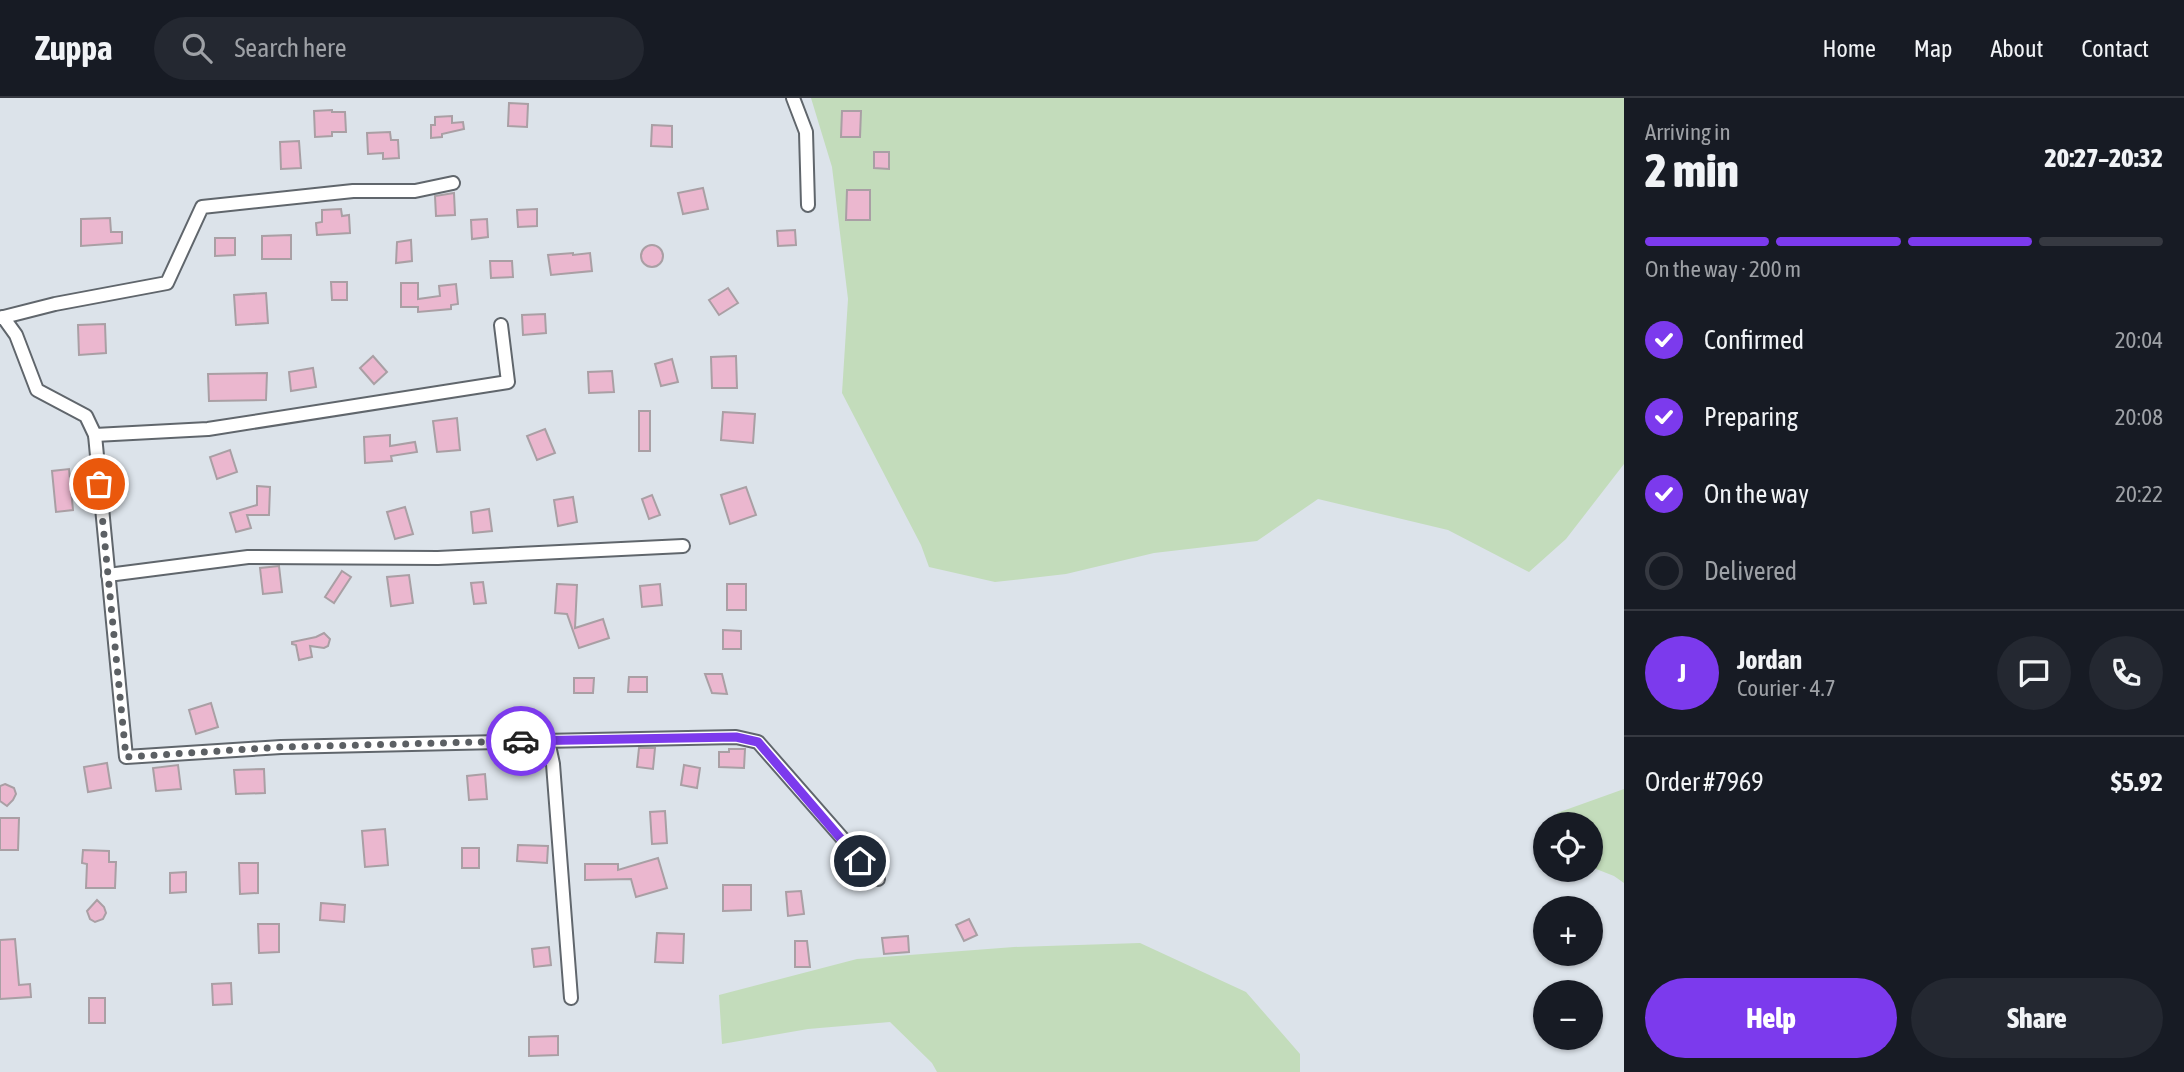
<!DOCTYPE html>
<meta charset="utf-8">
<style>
:root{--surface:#171b24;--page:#242831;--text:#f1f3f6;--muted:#9ea1a6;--line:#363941;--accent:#7c3aed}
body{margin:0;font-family:"Asap Condensed",sans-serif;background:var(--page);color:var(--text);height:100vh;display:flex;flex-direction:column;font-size:26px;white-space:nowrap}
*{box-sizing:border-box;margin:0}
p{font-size:23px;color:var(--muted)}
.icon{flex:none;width:38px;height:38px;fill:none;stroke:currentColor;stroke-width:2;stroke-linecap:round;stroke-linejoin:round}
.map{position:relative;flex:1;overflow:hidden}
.side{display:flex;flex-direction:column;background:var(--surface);width:560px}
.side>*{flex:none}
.buttons{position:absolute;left:1533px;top:714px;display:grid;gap:14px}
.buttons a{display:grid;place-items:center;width:70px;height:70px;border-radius:50%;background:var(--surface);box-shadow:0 2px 5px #0004;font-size:35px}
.pin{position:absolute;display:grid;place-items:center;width:60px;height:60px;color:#fff;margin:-30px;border:4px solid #fff;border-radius:50%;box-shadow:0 2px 7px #0007}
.courier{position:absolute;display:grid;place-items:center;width:70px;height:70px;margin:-35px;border:5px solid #7c3aed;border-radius:50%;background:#fff;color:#222;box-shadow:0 2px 9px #0007}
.head em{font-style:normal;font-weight:800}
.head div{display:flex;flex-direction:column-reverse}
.head{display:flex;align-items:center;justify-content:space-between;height:119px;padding:0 21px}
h1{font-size:46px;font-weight:800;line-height:52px}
.bar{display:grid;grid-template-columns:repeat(4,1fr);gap:10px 7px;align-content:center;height:84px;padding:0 21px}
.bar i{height:9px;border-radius:5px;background:var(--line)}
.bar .selected{background:var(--accent)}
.bar p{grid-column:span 4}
.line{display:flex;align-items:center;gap:18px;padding:0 21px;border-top:2px solid var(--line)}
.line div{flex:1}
.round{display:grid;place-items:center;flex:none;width:74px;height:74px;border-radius:37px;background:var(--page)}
ol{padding:0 21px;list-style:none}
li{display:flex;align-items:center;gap:21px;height:77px}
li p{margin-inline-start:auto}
li .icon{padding:7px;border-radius:50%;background:var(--accent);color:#fff;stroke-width:4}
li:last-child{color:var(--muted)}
li i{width:38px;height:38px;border:4px solid var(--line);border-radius:50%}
.cta{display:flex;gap:14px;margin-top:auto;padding:14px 21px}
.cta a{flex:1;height:80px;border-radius:42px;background:var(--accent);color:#fff;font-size:28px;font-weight:800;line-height:80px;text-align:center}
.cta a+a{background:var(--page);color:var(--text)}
header{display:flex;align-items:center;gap:42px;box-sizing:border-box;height:98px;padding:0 35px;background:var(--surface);border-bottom:2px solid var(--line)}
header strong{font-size:33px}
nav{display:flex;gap:38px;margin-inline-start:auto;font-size:24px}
.search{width:490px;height:63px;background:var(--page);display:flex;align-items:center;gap:18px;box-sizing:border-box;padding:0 24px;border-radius:38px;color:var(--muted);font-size:26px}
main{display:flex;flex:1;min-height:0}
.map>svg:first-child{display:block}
.green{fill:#c3dcbb}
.building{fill:#ebb7cf;stroke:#a99fa4;stroke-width:2}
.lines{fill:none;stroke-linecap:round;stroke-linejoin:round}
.street-casing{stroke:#60666c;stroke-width:16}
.street{stroke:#fff;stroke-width:12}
.done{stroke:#5c6064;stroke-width:7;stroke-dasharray:0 12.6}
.route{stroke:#7c3aed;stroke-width:9}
</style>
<header>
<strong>Zuppa</strong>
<div class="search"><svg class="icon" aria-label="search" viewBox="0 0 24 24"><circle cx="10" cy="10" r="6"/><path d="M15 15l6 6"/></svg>Search here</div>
<nav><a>Home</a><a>Map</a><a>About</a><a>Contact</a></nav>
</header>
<main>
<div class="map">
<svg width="1624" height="974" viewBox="0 0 1624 974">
<rect width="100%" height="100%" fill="#dce3ea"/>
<g class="green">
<path d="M811 0H1624V366L1566 441 1529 474 1448 432 1318 401 1257 443 1154 455 1066 476 995 484 929 469 921 447 842 295 848 201 832 69Z"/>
<path d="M1624 691V785L1614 778 1591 769V726H1556L1557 715Z"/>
<path d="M1140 845 1246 894 1300 956V974H937L932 965 890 924 808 931 722 946 719 897 857 861 1014 849Z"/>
</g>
<g class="building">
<path d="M509 5 528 6 527 29 508 28Z"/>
<path d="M332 12V14H345L346 34H332V38L315 39 314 13Z"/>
<path d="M842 13H861L860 39H841Z"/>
<path d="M452 18V25L463 24 464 31 442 36V39L431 40V27H435V19Z"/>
<path d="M652 27 672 28V49L651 48Z"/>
<path d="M390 34 391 42H398L399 60 383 61V55L368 56 367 35Z"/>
<path d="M299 43 301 70 281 71 280 44Z"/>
<path d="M874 54H889V71L874 70Z"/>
<path d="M703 90 708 111 683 116 678 95Z"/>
<path d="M847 92H870V122H846Z"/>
<path d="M454 95 455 117 436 118 435 98Z"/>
<path d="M341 111 342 118 349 117 350 135 317 137 316 125 322 124V112Z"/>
<path d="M537 111V128L518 129 517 112Z"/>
<path d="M110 120 111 134H122V145L81 148V121Z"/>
<path d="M487 121 488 139 472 141 471 122Z"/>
<path d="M795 132 796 147 778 148 777 133Z"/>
<path d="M291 137V161H262V138Z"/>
<path d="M215 140H235V157L215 158Z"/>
<path d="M411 142 412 163 396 165 397 144Z"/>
<circle cx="652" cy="158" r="11"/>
<path d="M573 155V157L590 155 592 173 551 177 548 157Z"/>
<path d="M490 163H512L513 179 491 180Z"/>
<path d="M331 184H347V202H332Z"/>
<path d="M401 185H418V201L440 198 439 188 456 186 458 206 451 207V211L418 214V209H401Z"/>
<path d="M728 190 738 205 719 217 709 202Z"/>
<path d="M266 195 268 225 236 227 234 197Z"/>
<path d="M545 216 546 235 523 237 522 217Z"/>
<path d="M105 226 106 255 79 257 78 227Z"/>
<path d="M373 258 387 274 374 286 360 270Z"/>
<path d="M736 258 737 290H712L711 259Z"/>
<path d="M672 261 678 284 661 288 655 266Z"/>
<path d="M313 270 316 289 291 293 289 274Z"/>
<path d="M612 273 614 294 589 295 588 274Z"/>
<path d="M267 275 266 302 209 303 208 276Z"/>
<rect x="639" y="313" width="11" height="40"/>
<path d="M723 314 755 316 753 345 721 342Z"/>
<path d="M457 320 460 352 437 354 433 323Z"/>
<path d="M545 331 555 355 537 362 527 338Z"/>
<path d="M390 337V348L415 344 417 354 391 358 392 363 365 365 364 339Z"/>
<path d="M230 352 237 374 217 381 210 359Z"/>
<path d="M69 371 73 412 56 414 52 373Z"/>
<path d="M257 388 270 389 269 417H247L251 430 236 434 230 415 257 407Z"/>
<path d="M746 389 756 417 730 426 721 397Z"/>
<path d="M652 397 660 417 649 421 642 401Z"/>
<path d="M573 399 577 424 558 428 554 402Z"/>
<path d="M405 409 413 436 395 441 387 414Z"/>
<path d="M489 411 492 433 473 435 471 414Z"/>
<path d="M279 468 282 494 263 496 260 470Z"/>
<path d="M342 473 351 479 334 505 325 499Z"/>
<path d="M409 477 413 505 391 508 387 479Z"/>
<path d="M483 484 486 505 474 506 471 485Z"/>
<path d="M557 486 577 487 575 530 603 521 609 540 579 550 567 516 555 515Z"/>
<path d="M660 486 662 507 642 509 640 488Z"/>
<rect x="727" y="486" width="19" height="26"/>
<path d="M723 532 741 533V551H723Z"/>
<path d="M324 535 330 541 328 548 324 550 310 548 312 559 299 562 296 547 292 546V544L316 539Z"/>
<path d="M705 576H722L727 596 712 595Z"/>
<path d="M629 579H647V594H628Z"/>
<path d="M574 580H594L593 595H574Z"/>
<path d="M211 605 218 629 196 636 189 612Z"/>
<path d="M639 650H655L653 671 637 669Z"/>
<path d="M729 651H745L744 670 719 669V654H729Z"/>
<path d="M107 665 111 690 88 694 84 669Z"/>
<path d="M178 667 181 691 156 693 153 670Z"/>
<path d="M684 667 700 670 697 690 681 687Z"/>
<path d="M264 671 265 695 236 696 234 672Z"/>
<path d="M485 676 487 701 469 702 467 678Z"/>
<path d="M5 686 14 690 16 696 13 702 7 708 0 703V688Z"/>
<path d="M665 713 667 745 652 746 650 714Z"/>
<path d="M0 720H19L18 752H0Z"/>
<path d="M385 731 388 767 365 769 362 733Z"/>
<path d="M518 747 548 748 547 765 517 763Z"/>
<rect x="462" y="750" width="17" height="20"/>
<path d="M83 752 109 753V764H116L115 790H86L87 766 82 765Z"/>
<path d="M658 760 667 790 636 799 631 781 585 782V766H618V772Z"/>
<path d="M239 765H258V795L240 796Z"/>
<path d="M186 774V794L170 795V775Z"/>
<path d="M723 787H751V812L723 813Z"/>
<path d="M801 793 804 816 788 818 786 794Z"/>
<path d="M97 802 104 809 106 815 103 821 95 824 90 821 87 813Z"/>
<path d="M321 805 345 807 344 824 320 822Z"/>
<path d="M969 821 977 837 964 843 956 827Z"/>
<path d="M258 826H279V854L259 855Z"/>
<path d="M657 835 684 836 683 865 655 864Z"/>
<path d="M908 838 909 854 884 856 882 840Z"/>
<path d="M15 841 19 887 30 886 31 899 0 901V842Z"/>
<path d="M795 843H807L810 869H795Z"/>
<path d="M549 849 551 867 534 869 532 851Z"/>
<path d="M231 885 232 906 213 907 212 886Z"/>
<rect x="89" y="900" width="16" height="25"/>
<path d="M558 938V957L529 958V939Z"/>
</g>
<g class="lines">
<g class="street-casing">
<g id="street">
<path d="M793 0 806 34 808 107"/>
<path d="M3 219 16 237 37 292 86 318 95 337 126 659 281 649 542 643 550 652 553 666 571 900"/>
<path d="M0 220 55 206 167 185 202 109 353 93H415L453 85"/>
<path d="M95 337 208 331 508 284 501 227"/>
<path d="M108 477 248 459 438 460 683 448"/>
<path d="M542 643 736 639 758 644 878 781"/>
</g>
</g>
<use href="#street" class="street"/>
</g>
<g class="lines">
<path class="done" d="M99 386 126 659 281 649 521 643"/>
<path class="route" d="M521 643 736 639 758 644 860 763"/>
</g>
</svg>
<div class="buttons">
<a><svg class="icon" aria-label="locate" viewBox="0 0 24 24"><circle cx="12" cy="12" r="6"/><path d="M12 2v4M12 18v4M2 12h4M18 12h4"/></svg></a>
<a>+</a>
<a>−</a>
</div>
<div class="pin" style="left:99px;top:386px;background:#ea580c"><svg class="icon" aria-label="bag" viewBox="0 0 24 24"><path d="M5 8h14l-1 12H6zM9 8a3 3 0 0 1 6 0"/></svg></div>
<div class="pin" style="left:860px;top:763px;background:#1f2937"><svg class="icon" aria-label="home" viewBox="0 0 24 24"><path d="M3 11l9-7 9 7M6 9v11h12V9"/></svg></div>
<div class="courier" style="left:521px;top:643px"><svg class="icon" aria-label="car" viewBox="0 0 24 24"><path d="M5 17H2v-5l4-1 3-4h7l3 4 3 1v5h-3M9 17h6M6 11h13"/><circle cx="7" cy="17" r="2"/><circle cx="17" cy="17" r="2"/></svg></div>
</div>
<section class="side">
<div class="head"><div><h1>2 min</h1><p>Arriving in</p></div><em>20:27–20:32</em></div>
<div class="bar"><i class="selected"></i><i class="selected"></i><i class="selected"></i><i></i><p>On the way · 200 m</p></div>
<ol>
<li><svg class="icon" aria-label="check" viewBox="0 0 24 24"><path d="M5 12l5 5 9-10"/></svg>Confirmed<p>20:04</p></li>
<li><svg class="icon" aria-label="check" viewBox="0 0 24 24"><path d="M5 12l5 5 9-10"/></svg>Preparing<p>20:08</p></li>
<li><svg class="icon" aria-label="check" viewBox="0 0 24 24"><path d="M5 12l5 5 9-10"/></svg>On the way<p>20:22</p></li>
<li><i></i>Delivered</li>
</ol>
<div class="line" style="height:126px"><b class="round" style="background:var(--accent);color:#fff">J</b><div><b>Jordan</b><p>Courier · 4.7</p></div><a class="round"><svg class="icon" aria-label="chat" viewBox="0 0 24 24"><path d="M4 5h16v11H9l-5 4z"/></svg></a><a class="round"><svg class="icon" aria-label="phone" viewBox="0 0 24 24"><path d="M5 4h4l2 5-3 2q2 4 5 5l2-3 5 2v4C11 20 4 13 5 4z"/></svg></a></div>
<div class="line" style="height:91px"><div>Order #7969</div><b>$5.92</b></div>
<div class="cta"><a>Help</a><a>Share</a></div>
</section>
</main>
